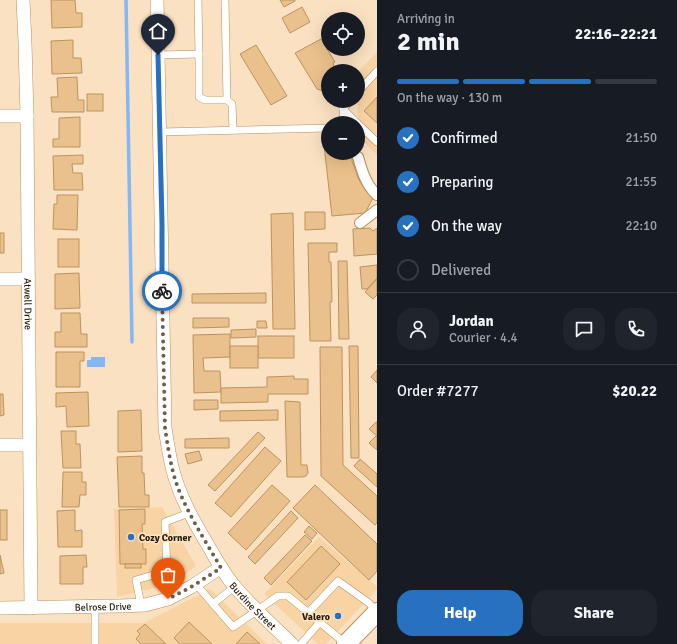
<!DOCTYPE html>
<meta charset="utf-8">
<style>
:root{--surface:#171b24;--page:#20242c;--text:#f1f3f6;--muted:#9ea1a6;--line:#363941;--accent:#2871c1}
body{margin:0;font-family:Signika,sans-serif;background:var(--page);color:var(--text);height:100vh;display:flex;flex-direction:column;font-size:15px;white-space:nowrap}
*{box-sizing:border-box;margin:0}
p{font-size:13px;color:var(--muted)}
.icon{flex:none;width:22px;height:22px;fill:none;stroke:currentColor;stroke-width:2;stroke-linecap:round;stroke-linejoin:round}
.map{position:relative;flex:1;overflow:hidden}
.details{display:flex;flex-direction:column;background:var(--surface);width:300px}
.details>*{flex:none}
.buttons{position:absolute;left:321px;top:12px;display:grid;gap:8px}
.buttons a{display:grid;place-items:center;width:44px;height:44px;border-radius:50%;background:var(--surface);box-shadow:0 4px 16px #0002;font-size:20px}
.pin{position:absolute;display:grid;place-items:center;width:34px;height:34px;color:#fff;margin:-41px -17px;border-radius:50% 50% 50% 0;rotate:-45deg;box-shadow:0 0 4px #0007}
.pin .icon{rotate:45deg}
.courier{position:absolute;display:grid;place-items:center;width:40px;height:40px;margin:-20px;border:3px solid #2871c1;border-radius:50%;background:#fff;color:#222;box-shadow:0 1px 5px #0007}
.headline em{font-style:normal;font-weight:700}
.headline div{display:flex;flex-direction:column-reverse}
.headline{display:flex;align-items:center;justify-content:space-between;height:68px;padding:0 20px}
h1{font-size:26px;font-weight:700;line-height:30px}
.bar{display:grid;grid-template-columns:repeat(4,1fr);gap:6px 4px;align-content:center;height:48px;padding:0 20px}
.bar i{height:5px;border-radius:3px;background:var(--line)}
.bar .on{background:var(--accent)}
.bar p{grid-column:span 4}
.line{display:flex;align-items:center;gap:10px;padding:0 20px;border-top:1px solid var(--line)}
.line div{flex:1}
.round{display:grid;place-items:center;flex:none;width:42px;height:42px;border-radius:16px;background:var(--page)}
ol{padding:0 20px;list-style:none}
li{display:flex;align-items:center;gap:12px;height:44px}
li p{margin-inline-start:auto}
li .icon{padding:4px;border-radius:50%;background:var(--accent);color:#fff;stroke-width:4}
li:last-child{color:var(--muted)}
li i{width:22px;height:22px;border:2px solid var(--line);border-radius:50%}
.primary-button{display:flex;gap:8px;margin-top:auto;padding:8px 20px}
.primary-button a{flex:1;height:46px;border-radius:16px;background:var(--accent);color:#fff;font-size:16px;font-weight:700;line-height:46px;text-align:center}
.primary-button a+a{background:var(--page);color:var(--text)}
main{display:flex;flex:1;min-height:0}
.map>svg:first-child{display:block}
.built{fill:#f8d3a3}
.water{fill:#82b7f8}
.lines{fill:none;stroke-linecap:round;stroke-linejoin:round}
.stream{stroke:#82b7f8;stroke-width:3.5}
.building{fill:#eac18c;stroke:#ba935f}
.service-casing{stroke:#b7905b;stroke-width:8}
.pedestrian-casing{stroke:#b7905b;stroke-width:12}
.minor-casing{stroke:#b7905b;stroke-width:14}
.secondary-casing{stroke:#b7905b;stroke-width:20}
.service{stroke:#fff;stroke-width:7}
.pedestrian{stroke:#fff;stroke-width:10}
.minor{stroke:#fff;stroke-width:13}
.secondary{stroke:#fff;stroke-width:18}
.done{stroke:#715e46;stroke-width:4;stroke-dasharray:0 7.2}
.route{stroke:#2871c1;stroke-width:5}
.poi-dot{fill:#2871c1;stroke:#fae1c1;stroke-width:1.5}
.labels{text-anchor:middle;stroke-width:3.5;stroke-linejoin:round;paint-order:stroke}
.street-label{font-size:10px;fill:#271803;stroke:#fae1c1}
.poi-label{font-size:10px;font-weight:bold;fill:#271803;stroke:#fae1c1;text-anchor:start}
</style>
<main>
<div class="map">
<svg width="377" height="644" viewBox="0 0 377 644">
<rect width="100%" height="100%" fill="#fae1c1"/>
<g class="built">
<path d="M377 52V155L359 137 357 101H358V72Z"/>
<path d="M162 507 196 566 180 578 158 587 117 597 114 509Z"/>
<path d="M319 537 377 587V589L326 644H318L264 594Z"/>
<path d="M210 589 267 644H0V623H144Z"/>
</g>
<path class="water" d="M91 357H105V367H87V360H91Z"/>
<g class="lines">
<path class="stream" d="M126 0 132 342"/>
</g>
<g class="building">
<path d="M51 0H75L76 13H82V27L52 28Z"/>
<path d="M280 0H295V1L284 7Z"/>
<path d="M302 7 310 22 290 33 282 18Z"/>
<path d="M321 39 335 62 333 63 335 71H328V90L323 91 317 89 295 53Z"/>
<path d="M73 40V58H81L82 73 52 74 51 41Z"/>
<path d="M256 45 287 96 271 105 240 54Z"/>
<path d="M77 77 78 100H84V112H52L51 97H58L57 78Z"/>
<rect x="87" y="94" width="16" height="17"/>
<path d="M377 97V123L364 111Z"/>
<path d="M80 117V147H53V139H59V118Z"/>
<path d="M328 144V153H352V161L359 180 366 191 373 198 365 213 332 216 324 145Z"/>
<path d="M83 155V164H72L73 173H82L83 190H54L53 156Z"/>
<path d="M57 195H78L77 230 53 229 54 204H57Z"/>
<path d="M305 212H325V229L305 230Z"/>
<path d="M293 213 295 329H273L271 214Z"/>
<path d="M370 228 373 231 377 228V254L354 256 353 229Z"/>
<rect x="0" y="233" width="4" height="20"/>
<rect x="58" y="239" width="21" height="28"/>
<path d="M308 243H337V252H329V262H331L332 302H330L331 341H310Z"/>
<path d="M338 261H347L349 339H339Z"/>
<path d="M377 265V278L367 289H362L360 267Z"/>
<path d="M79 273 80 308 55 309V274Z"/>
<path d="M377 279V295L373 299 365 292Z"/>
<path d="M266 293V303H192V294Z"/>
<path d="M61 313H80L81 334H87V347H55V332H61Z"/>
<path d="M193 318H229V327L193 328Z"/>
<path d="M257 321H266L267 328H257Z"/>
<path d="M256 329V337L231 338V330Z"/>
<path d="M230 334V357L203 358 204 371H220L221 392 194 393 193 335Z"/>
<rect x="258" y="336" width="36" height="22"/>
<rect x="230" y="346" width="28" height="22"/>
<path d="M349 346H358L359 458H351Z"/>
<path d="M320 347H342L343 465 377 496V523L375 525 321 476Z"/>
<path d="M56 352H84V361H80V387H56Z"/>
<path d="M377 370V383L371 377Z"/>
<path d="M294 376V379H308V394H268V402L221 403V388L267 387V377Z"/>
<path d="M88 392 89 426 67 427 66 406 56 407V393Z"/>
<path d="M0 394H3L4 415 0 416Z"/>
<path d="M194 400H218V409L194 410Z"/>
<path d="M285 401 300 402 301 465H307L308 473 306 476 302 477H287Z"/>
<path d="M141 410 142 451 118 452V411Z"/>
<path d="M278 410V420L220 421V411Z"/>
<path d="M376 422H377V436L369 429Z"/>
<path d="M61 431H76V444H80L81 468H63Z"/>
<path d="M258 432 265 438 215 491 208 485Z"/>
<path d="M376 436H377V450L369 443Z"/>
<path d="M229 438V448H185V439Z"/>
<path d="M265 447 281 461 231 517 215 503Z"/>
<path d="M199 451 202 460 188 464 185 454Z"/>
<path d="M142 456V473H144L145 495H149V507H119L117 457Z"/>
<path d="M360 459 377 474V487L354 466Z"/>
<path d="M63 472H82V482H86V495H80L79 507H62Z"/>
<path d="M272 485 290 501 246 550 228 533Z"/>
<path d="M315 485 377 544V571L369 580 293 508Z"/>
<path d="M145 509V524H142L143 549H146V564H120L119 510Z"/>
<rect x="0" y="510" width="7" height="30"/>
<path d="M75 510V531L82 530V547H58L57 511Z"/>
<path d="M291 511 298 518 255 564 248 557Z"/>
<path d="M309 526 317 533 312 539 304 532Z"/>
<path d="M305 535 312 541 271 585 264 578Z"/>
<path d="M321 546 340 564 306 600 287 582Z"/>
<path d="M0 555 4 573 0 574Z"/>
<path d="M86 555 87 567H83V584H60V556Z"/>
<rect x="125" y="564" width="16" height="4"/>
<path d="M189 622 212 644H180L174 638Z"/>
<path d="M145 624 166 644H141L136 639 140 634 137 631Z"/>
<path d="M247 632 260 644H236Z"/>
</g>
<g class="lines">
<g class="service-casing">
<g id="service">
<path d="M225 0 227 100"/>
<path d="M199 54V97L205 100H227L232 104 233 130"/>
<path d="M158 55 199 54 198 0"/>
<path d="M358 92 377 71"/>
<path d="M343 109 357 123"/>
<path d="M337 123 344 119 343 109 350 101"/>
<path d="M358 124 377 142"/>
<path d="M160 132 328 128"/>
<path d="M196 584 213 604 234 587"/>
<path d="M213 604 233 627 278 596H288L346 644"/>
<path d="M141 605 136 580 167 571 165 522 189 513"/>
<path d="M95 607V644"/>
<path d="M308 613 338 581 369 603 377 612"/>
<path d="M301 644 320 622"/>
</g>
</g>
<g class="pedestrian-casing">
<g id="pedestrian">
<path d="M358 157C362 171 366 185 377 195"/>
<path d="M360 223 377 210"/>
</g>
</g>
<g class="minor-casing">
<g id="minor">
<path id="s1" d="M23 0 25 43 27 116 31 608"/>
<path id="s2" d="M157 0 165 428C167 441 169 454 172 467 179 496 194 522 209 547 217 561 225 576 236 588 253 608 273 626 292 644"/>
<path d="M0 116H27"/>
<path d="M0 279H28"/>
<path d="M0 445H29"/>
<path id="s3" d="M0 608 119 606 145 605 168 599 191 587 221 567"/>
</g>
</g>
<g class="secondary-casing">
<path id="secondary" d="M346 644 377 612"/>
</g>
<use href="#service" class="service"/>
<use href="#pedestrian" class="pedestrian"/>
<use href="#minor" class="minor"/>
<use href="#secondary" class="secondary"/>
</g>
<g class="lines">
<path class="done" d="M162 291 165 428C168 448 171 469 178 488 189 516 206 542 221 568L191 587 168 599"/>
<path class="route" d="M158 55 162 224V291"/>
</g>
<g class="poi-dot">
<circle cx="131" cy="537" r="4"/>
<circle cx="338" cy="616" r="4"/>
</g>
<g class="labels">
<g class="street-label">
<text dy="4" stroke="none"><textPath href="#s1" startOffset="304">Atwell Drive</textPath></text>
<text dy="4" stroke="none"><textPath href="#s2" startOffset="630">Burdine Street</textPath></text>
<text dy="4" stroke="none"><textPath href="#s3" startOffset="103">Belrose Drive</textPath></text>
</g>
<g class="poi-label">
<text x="139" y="541">Cozy Corner</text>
<text x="330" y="620" text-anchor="end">Valero</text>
</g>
</g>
</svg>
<div class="buttons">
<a><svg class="icon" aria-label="locate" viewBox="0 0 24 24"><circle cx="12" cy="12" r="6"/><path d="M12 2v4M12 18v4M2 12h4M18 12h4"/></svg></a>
<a>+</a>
<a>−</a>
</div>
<div class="pin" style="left:168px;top:599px;background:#ea580c"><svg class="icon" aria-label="bag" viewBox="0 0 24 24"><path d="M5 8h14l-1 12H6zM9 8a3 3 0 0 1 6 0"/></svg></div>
<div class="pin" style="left:158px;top:55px;background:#1f2937"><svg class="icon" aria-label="home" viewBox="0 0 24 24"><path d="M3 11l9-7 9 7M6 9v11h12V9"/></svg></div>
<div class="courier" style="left:162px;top:291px"><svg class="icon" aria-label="bike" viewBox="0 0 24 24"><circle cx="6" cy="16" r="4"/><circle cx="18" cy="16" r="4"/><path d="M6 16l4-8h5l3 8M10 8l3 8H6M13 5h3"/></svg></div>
</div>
<section class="details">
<div class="headline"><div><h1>2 min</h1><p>Arriving in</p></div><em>22:16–22:21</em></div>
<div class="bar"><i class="on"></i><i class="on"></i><i class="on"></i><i></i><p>On the way · 130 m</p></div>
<ol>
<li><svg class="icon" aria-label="check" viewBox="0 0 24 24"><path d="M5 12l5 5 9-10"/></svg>Confirmed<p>21:50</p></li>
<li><svg class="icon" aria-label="check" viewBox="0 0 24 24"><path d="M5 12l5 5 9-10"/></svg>Preparing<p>21:55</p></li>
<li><svg class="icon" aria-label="check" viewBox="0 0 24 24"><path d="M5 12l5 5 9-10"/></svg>On the way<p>22:10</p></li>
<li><i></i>Delivered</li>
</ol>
<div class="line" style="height:72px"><a class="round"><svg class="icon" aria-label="person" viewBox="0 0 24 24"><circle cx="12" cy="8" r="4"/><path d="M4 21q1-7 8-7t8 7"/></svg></a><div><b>Jordan</b><p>Courier · 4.4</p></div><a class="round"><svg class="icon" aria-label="chat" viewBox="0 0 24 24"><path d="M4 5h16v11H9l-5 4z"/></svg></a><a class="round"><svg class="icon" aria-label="phone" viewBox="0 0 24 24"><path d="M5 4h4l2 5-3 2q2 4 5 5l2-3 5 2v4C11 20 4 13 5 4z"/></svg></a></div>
<div class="line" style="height:52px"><div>Order #7277</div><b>$20.22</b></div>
<div class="primary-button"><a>Help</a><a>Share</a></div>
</section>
</main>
